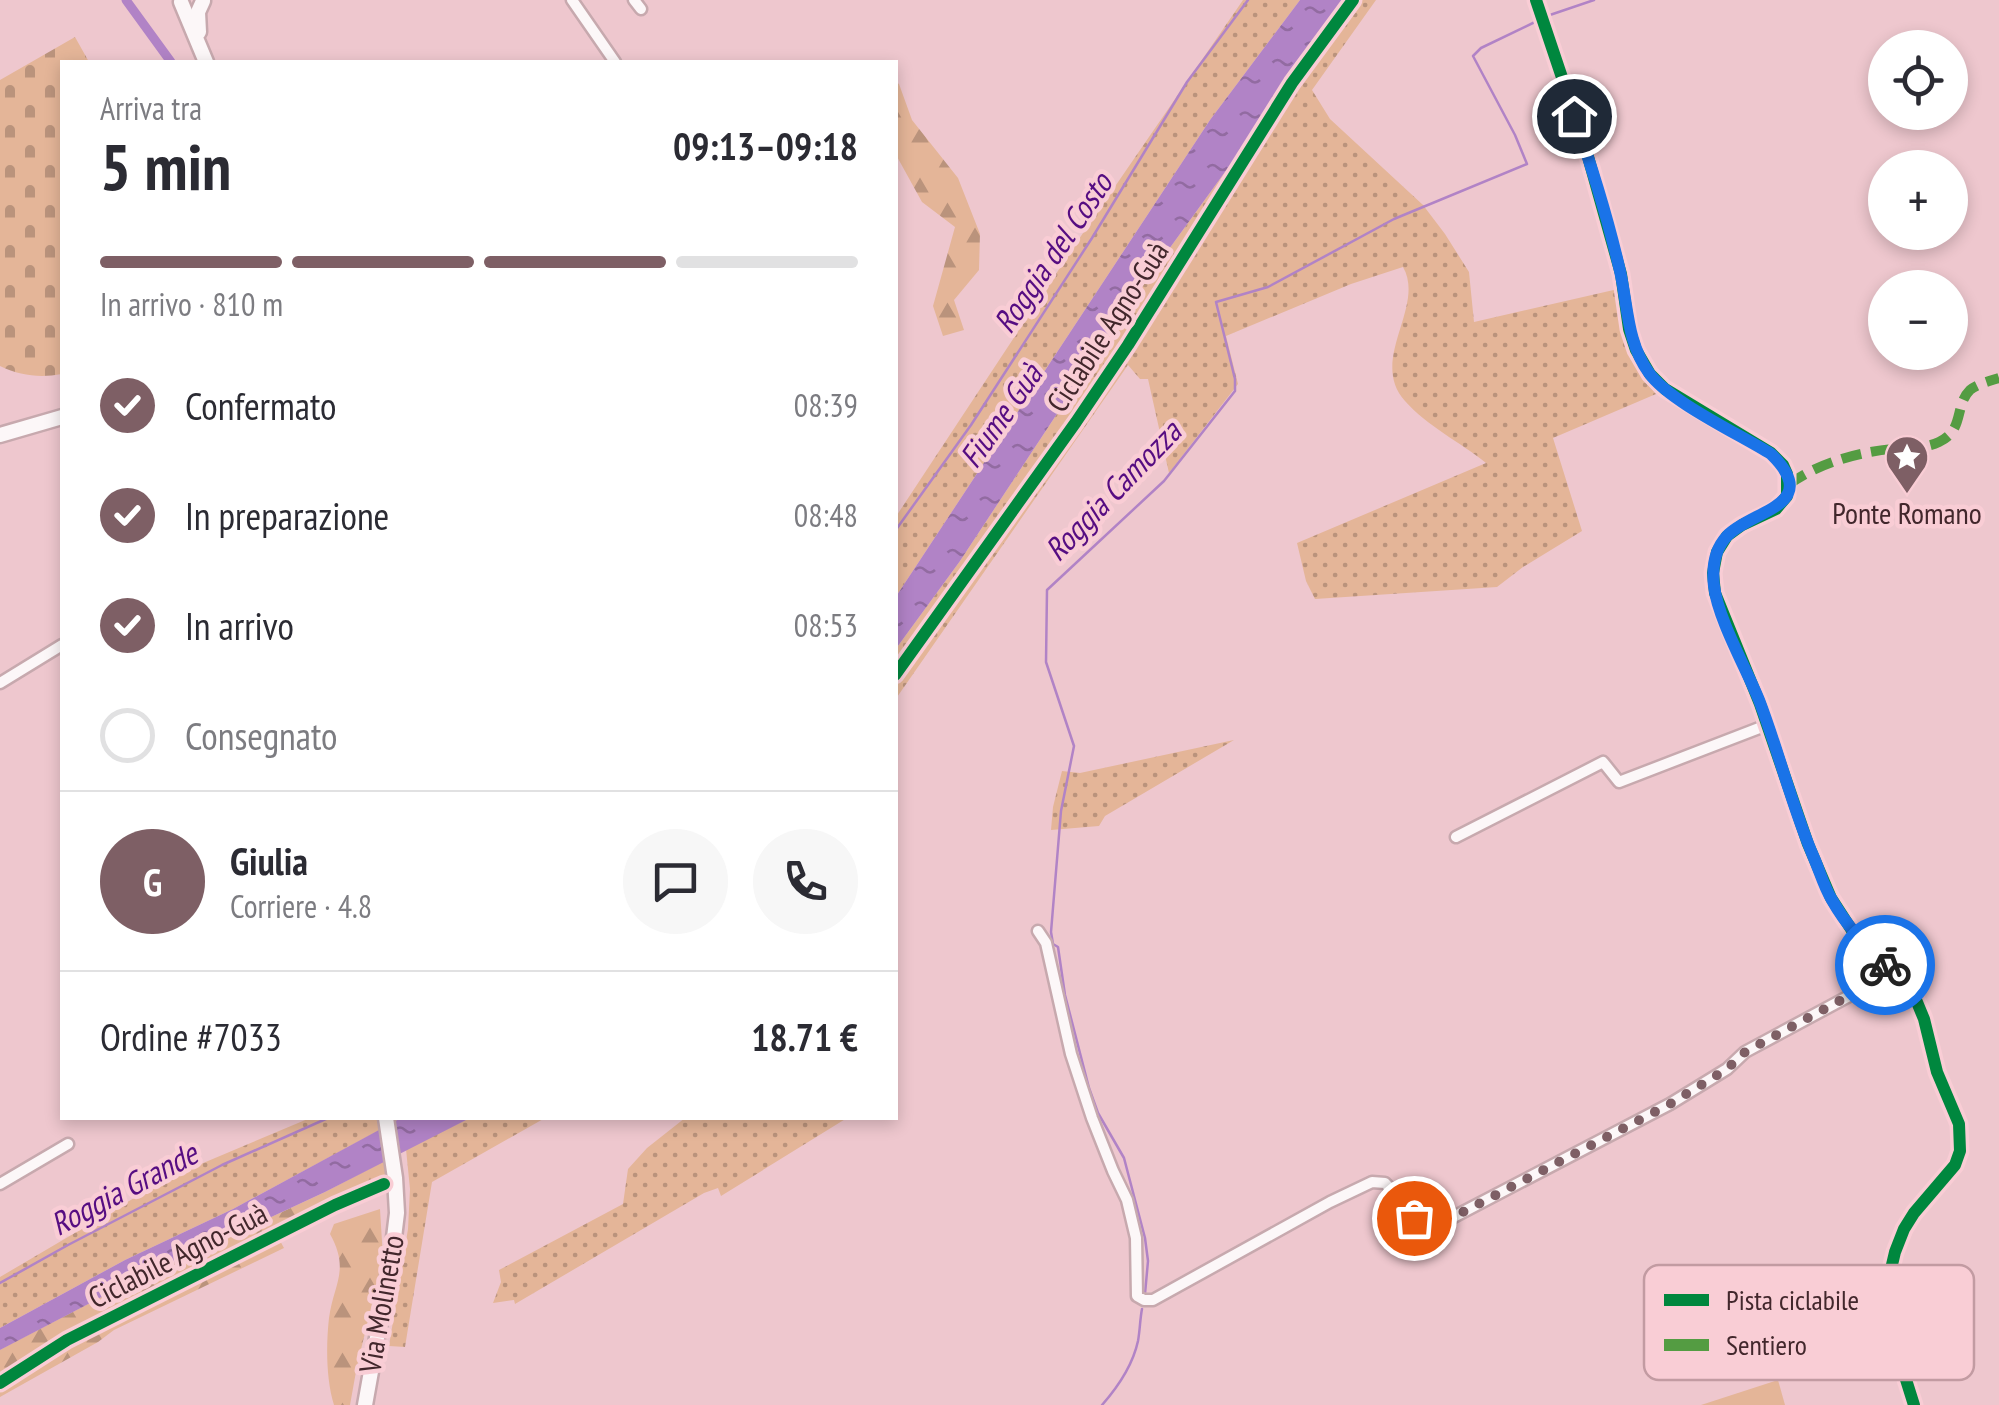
<!DOCTYPE html>
<html lang="it">
<meta charset="utf-8">
<style>
:root{--surface:#fff;--page:#f7f7f7;--text:#2b2b33;--muted:#7c7c81;--line:#e1e1e2;--accent:#7e5f65}
body{margin:0;font-family:"PT Sans Narrow",sans-serif;background:var(--page);color:var(--text);height:100vh;display:flex;flex-direction:column;font-size:38px;white-space:nowrap}
*{box-sizing:border-box;margin:0}
p{font-size:32px;color:var(--muted)}
.icon{flex:none;width:55px;height:55px;fill:none;stroke:currentColor;stroke-width:2;stroke-linecap:round;stroke-linejoin:round}
.map{position:relative;flex:1;overflow:hidden}
.details{position:absolute;left:60px;top:60px;width:838px;height:1060px;display:flex;flex-direction:column;background:var(--surface);border-radius:0px;box-shadow:0 5px 15px #0003}
.details>*{flex:none}
.buttons{position:absolute;left:1868px;top:30px;display:grid;gap:20px}
.buttons a{display:grid;place-items:center;width:100px;height:100px;border-radius:50%;background:var(--surface);box-shadow:0 5px 15px #0003;font-size:50px}
.pin{position:absolute;display:grid;place-items:center;width:85px;height:85px;color:#fff;margin:-42px;border:5px solid #fff;border-radius:50%;box-shadow:0 2px 10px #0007}
.courier{position:absolute;display:grid;place-items:center;width:100px;height:100px;margin:-50px;border:8px solid #1a73e8;border-radius:50%;background:#fff;color:#222;box-shadow:0 2px 12px #0007}
.overview em{font-style:normal;font-weight:700}
.overview div{display:flex;flex-direction:column-reverse}
.overview{display:flex;align-items:center;justify-content:space-between;height:170px;padding:0 40px}
h1{font-size:65px;font-weight:700;line-height:75px}
.bar{display:grid;grid-template-columns:repeat(4,1fr);gap:15px 10px;align-content:center;height:120px;padding:0 40px}
.bar i{height:12px;border-radius:8px;background:var(--line)}
.bar .current{background:var(--accent)}
.bar p{grid-column:span 4}
.line{display:flex;align-items:center;gap:25px;padding:0 40px;border-top:2px solid var(--line)}
.line div{flex:1}
.round{display:grid;place-items:center;flex:none;width:105px;height:105px;border-radius:52px;background:var(--page)}
ol{padding:0 40px;list-style:none}
li{display:flex;align-items:center;gap:30px;height:110px}
li p{margin-inline-start:auto}
li .icon{padding:10px;border-radius:50%;background:var(--accent);color:#fff;stroke-width:4}
li:last-child{color:var(--muted)}
li i{width:55px;height:55px;border:5px solid var(--line);border-radius:50%}
.map>svg:first-child{display:block}
.grass{fill:url(#grass-dots)}
.forest{fill:url(#forest-firs)}
.cemetery{fill:url(#cemetery-stones)}
.green{fill:#e4b598}
.water{fill:url(#water-ripples)}
.lines{fill:none;stroke-linecap:round;stroke-linejoin:round}
.stream{stroke:#b183c6;stroke-width:2.5}
.canal{stroke:#b183c6;stroke-width:9}
.street-casing{stroke:#c7a9ae;stroke-width:15}
.secondary-casing{stroke:#c7a9ae;stroke-width:19}
.street{stroke:#fcf7f8;stroke-width:10}
.secondary{stroke:#fcf7f8;stroke-width:14}
.quiet{stroke:#549c42;stroke-width:10;stroke-dasharray:20 10;stroke-linecap:butt}
.cycleway-casing{stroke:#f9cdd5;stroke-width:19}
.cycleway{stroke:#00873e;stroke-width:12}
.done{stroke:#7e5f65;stroke-width:10;stroke-dasharray:0 18}
.route{stroke:#1a73e8;stroke-width:12}
.labels{text-anchor:middle;stroke-width:9;stroke-linejoin:round;paint-order:stroke}
.street-label{font-size:30px;fill:#42272c;stroke:#f9cdd5}
.poi-label{font-size:30px;fill:#42272c;stroke:#f9cdd5}
.water-label{font-size:32px;font-style:italic;fill:#560d82;stroke:#f9cdd5}
.key{fill:#f9cdd5;stroke:#c29ba2;stroke-width:2.5}
.key-label{font-size:28px;fill:#42272c}
</style>
<div class="map">
<svg width="1999" height="1405" viewBox="0 0 1999 1405">
<defs>
<pattern id="grass-dots" width="8" height="8" patternUnits="userSpaceOnUse" patternTransform="scale(2.5)"><rect width="8" height="8" fill="#e4b598"/><path d="M2 2h.1M6 6h.1" fill="none" stroke="#ba937c" stroke-width="1.8" stroke-linecap="round"/></pattern>
<pattern id="forest-firs" width="22" height="20" patternUnits="userSpaceOnUse" patternTransform="scale(2.5)"><rect width="22" height="20" fill="#e4b598"/><path d="M5 1l3.5 6h-7zM16 11l3.5 6h-7z" fill="#ba937c"/></pattern>
<pattern id="cemetery-stones" width="16" height="16" patternUnits="userSpaceOnUse" patternTransform="scale(2.5)"><rect width="16" height="16" fill="#e4b598"/><path d="M2 7V4a2 2 0 0 1 4 0v3zM10 15v-3a2 2 0 0 1 4 0v3z" fill="#ba937c"/></pattern>
<pattern id="water-ripples" width="26" height="14" patternUnits="userSpaceOnUse" patternTransform="scale(2.5)"><rect width="26" height="14" fill="#b183c6"/><path d="M2 4q2-2 4 0t4 0M15 11q2-2 4 0t4 0" fill="none" stroke="#926ba1"/></pattern>
</defs>
<rect width="100%" height="100%" fill="#eec7ce"/>
<g class="grass">
<path d="M1243 0H1300L1210 120 895 598V518L1081 236Z"/>
<path d="M1350 0H1376L1312 90 1330 119 1423 205 1445 234 1469 272 1474 322 1618 289C1621 329 1629 364 1656 394L1553 438 1582 531 1523 567 1497 587 1315 599 1306 581 1297 543 1486 463C1460 442 1427 426 1405 401 1368 360 1426 307 1403 267L1351 284 1226 336 1238 384 1169 473 1148 379H1140L1128 365 895 700V650L960 561 1132 300Z"/>
<path d="M1234 740 1105 816 1099 826 1051 830 1053 807 1062 771 1080 773Z"/>
<path d="M310 1118H402L233 1209 125 1260 0 1328V1277L141 1194 189 1169Z"/>
<path d="M470 1118H545L432 1182 405 1347 389 1346 408 1229 410 1189 406 1149Z"/>
<path d="M685 1118H847L721 1196 718 1188 704 1193 515 1304 514 1300 493 1303 501 1282 499 1270 623 1204 628 1169 647 1148Z"/>
</g>
<g class="forest">
<path d="M895 81 899 84 912 120 958 178 980 234 979 270 954 300 964 330 943 336 933 306 955 227 922 202 895 153Z"/>
<path d="M384 1161 386 1178 263 1239 278 1237 284 1248 114 1330 98 1342 0 1397V1350L5 1347 119 1288 325 1192Z"/>
<path d="M380 1209 383 1258 357 1366 350 1405H334C326 1379 326 1345 329 1318 334 1283 350 1270 330 1234L334 1224Z"/>
</g>
<path class="cemetery" d="M75 37 89 62H62V374C40 378 21 376 0 366V80Z"/>
<path class="green" d="M1778 1380 1785 1405H1701Z"/>
<g class="water">
<path d="M1300 0H1350L1132 300 960 561 895 650V598L1210 120Z"/>
<path d="M401 1118H470L325 1192 119 1288 0 1350V1328L125 1260 233 1209Z"/>
</g>
<g class="lines">
<g class="stream">
<path d="M1544 17 1594 0"/>
<path d="M895 531 971 425 1092 238 1187 82 1248 0"/>
<path d="M0 1283 68 1245 222 1165 328 1118"/>
<path d="M1145 1294 1148 1261 1145 1238 1124 1158 1098 1113 1089 1088 1065 995 1058 947 1053 944 1051 932 1061 811 1074 746 1046 662 1047 590 1164 481 1235 391V379L1216 302 1268 287 1394 219 1527 164 1515 135 1473 56 1481 48 1537 21"/>
<path d="M1102 1405C1117 1388 1133 1364 1138 1341 1140 1330 1140 1319 1142 1309"/>
</g>
<path class="canal" d="M126 0 171 62"/>
<g class="street-casing">
<g id="street">
<path d="M572 0 615 62"/>
<path d="M634 0 641 9"/>
<path d="M1536 0 1585 146 1621 274 1629 329 1636 350 1650 374 1665 389 1771 453 1783 465 1787 474V496L1776 509 1742 525 1727 536 1717 552 1713 573 1715 593 1760 704 1808 844 1831 898 1855 935 1912 990 1924 1019 1937 1072 1959 1124 1960 1151 1955 1165 1914 1213 1904 1229 1895 1252 1887 1286 1903 1370 1914 1405"/>
<path d="M0 683 62 645"/>
<path d="M1456 837 1603 762 1619 782 1767 725"/>
<path d="M1038 931 1046 943 1071 1054 1092 1118 1113 1171 1127 1200 1136 1238 1137 1296 1144 1300H1153L1330 1202 1372 1182 1385 1183C1406 1204 1410 1227 1442 1223L1670 1104 1727 1069 1745 1052 1879 980 1888 968"/>
<path d="M0 1184 68 1144"/>
</g>
</g>
<g class="secondary-casing">
<g id="secondary">
<path d="M181 2 206 62"/>
<path d="M199 32 198 12 203 1"/>
<path d="M0 435 62 417"/>
<path d="M365 1405 392 1254 397 1213 395 1178 386 1118"/>
</g>
</g>
<use href="#street" class="street"/>
<use href="#secondary" class="secondary"/>
<path class="quiet" d="M1788 485C1816 464 1858 452 1892 449 1908 447 1924 449 1939 442 1965 430 1954 406 1970 390 1977 384 1990 381 1999 378"/>
<g class="cycleway-casing">
<g id="cycleway">
<path d="M1536 0 1585 146 1621 274 1629 329 1636 350 1650 374 1665 389 1771 453 1783 465 1787 474V496L1776 509 1742 525 1727 536 1717 552 1713 573 1715 593 1760 704 1808 844 1831 898 1855 935 1912 990 1924 1019 1937 1072 1959 1124 1960 1151 1955 1165 1914 1213 1904 1229 1895 1252 1887 1286 1903 1370 1914 1405"/>
<path d="M895 675 1076 422 1128 345 1292 83 1353 0"/>
<path d="M0 1383 67 1340 335 1205 384 1184"/>
</g>
</g>
<use href="#cycleway" class="cycleway"/>
</g>
<g class="lines">
<path class="done" d="M1414 1218 1428 1225 1442 1223 1670 1104 1727 1069 1745 1052 1878 980 1888 968 1885 965"/>
<path class="route" d="M1574 116C1592 167 1608 219 1620 271 1628 306 1627 343 1649 373 1670 402 1739 434 1771 454 1824 506 1751 510 1727 536 1714 550 1712 569 1714 586 1718 619 1746 668 1759 700 1779 752 1792 807 1814 858 1820 872 1824 887 1832 900 1846 925 1865 945 1885 965"/>
</g>
<defs>
<g id="sight-pin" transform="scale(2.25)"><path d="M0 17L-7.5 6A9.5 9.5 0 1 1 7.5 6Z" fill="#7e5f65" stroke="#f9cdd5"/><path d="M0-6L1.8-2.2L6-1.7L2.9 1.2L3.7 5.4L0 3.3L-3.7 5.4L-2.9 1.2L-6-1.7L-1.8-2.2Z" fill="#fff"/></g>
</defs>
<g fill-rule="evenodd">
<use href="#sight-pin" x="1907" y="457"/>
</g>
<g class="labels">
<g class="street-label">
<text transform="translate(1108 327) rotate(-57)" y="10">Ciclabile Agno-Guà</text>
<text transform="translate(178 1256) rotate(-27)" y="10">Ciclabile Agno-Guà</text>
<text transform="translate(382 1304) rotate(-80)" y="10">Via Molinetto</text>
</g>
<g class="poi-label">
<text x="1907" y="524">Ponte Romano</text>
</g>
<g class="water-label">
<text transform="translate(1053 253) rotate(-56)" y="11">Roggia del Costo</text>
<text transform="translate(1001 416) rotate(-55)" y="11">Fiume Guà</text>
<text transform="translate(1113 491) rotate(-46)" y="11">Roggia Camozza</text>
<text transform="translate(124 1189) rotate(-28)" y="11">Roggia Grande</text>
</g>
</g>
<rect x="1644" y="1265" width="330" height="115" rx="15" class="key"/>
<rect x="1664" y="1294" width="45" height="12" fill="#00873e"/>
<rect x="1664" y="1339" width="45" height="12" fill="#549c42"/>
<g class="key-label">
<text x="1726" y="1310">Pista ciclabile</text>
<text x="1726" y="1355">Sentiero</text>
</g>
</svg>
<div class="buttons">
<a><svg class="icon" aria-label="locate" viewBox="0 0 24 24"><circle cx="12" cy="12" r="6"/><path d="M12 2v4M12 18v4M2 12h4M18 12h4"/></svg></a>
<a>+</a>
<a>−</a>
</div>
<div class="pin" style="left:1414px;top:1218px;background:#ea580c"><svg class="icon" aria-label="bag" viewBox="0 0 24 24"><path d="M5 8h14l-1 12H6zM9 8a3 3 0 0 1 6 0"/></svg></div>
<div class="pin" style="left:1574px;top:116px;background:#1f2937"><svg class="icon" aria-label="home" viewBox="0 0 24 24"><path d="M3 11l9-7 9 7M6 9v11h12V9"/></svg></div>
<div class="courier" style="left:1885px;top:965px"><svg class="icon" aria-label="bike" viewBox="0 0 24 24"><circle cx="6" cy="16" r="4"/><circle cx="18" cy="16" r="4"/><path d="M6 16l4-8h5l3 8M10 8l3 8H6M13 5h3"/></svg></div>
<section class="details">
<div class="overview"><div><h1>5 min</h1><p>Arriva tra</p></div><em>09:13–09:18</em></div>
<div class="bar"><i class="current"></i><i class="current"></i><i class="current"></i><i></i><p>In arrivo · 810 m</p></div>
<ol>
<li><svg class="icon" aria-label="check" viewBox="0 0 24 24"><path d="M5 12l5 5 9-10"/></svg>Confermato<p>08:39</p></li>
<li><svg class="icon" aria-label="check" viewBox="0 0 24 24"><path d="M5 12l5 5 9-10"/></svg>In preparazione<p>08:48</p></li>
<li><svg class="icon" aria-label="check" viewBox="0 0 24 24"><path d="M5 12l5 5 9-10"/></svg>In arrivo<p>08:53</p></li>
<li><i></i>Consegnato</li>
</ol>
<div class="line" style="height:180px"><b class="round" style="background:var(--accent);color:#fff">G</b><div><b>Giulia</b><p>Corriere · 4.8</p></div><a class="round"><svg class="icon" aria-label="chat" viewBox="0 0 24 24"><path d="M4 5h16v11H9l-5 4z"/></svg></a><a class="round"><svg class="icon" aria-label="phone" viewBox="0 0 24 24"><path d="M5 4h4l2 5-3 2q2 4 5 5l2-3 5 2v4C11 20 4 13 5 4z"/></svg></a></div>
<div class="line" style="height:130px"><div>Ordine #7033</div><b>18.71 €</b></div>
</section>
</div>
